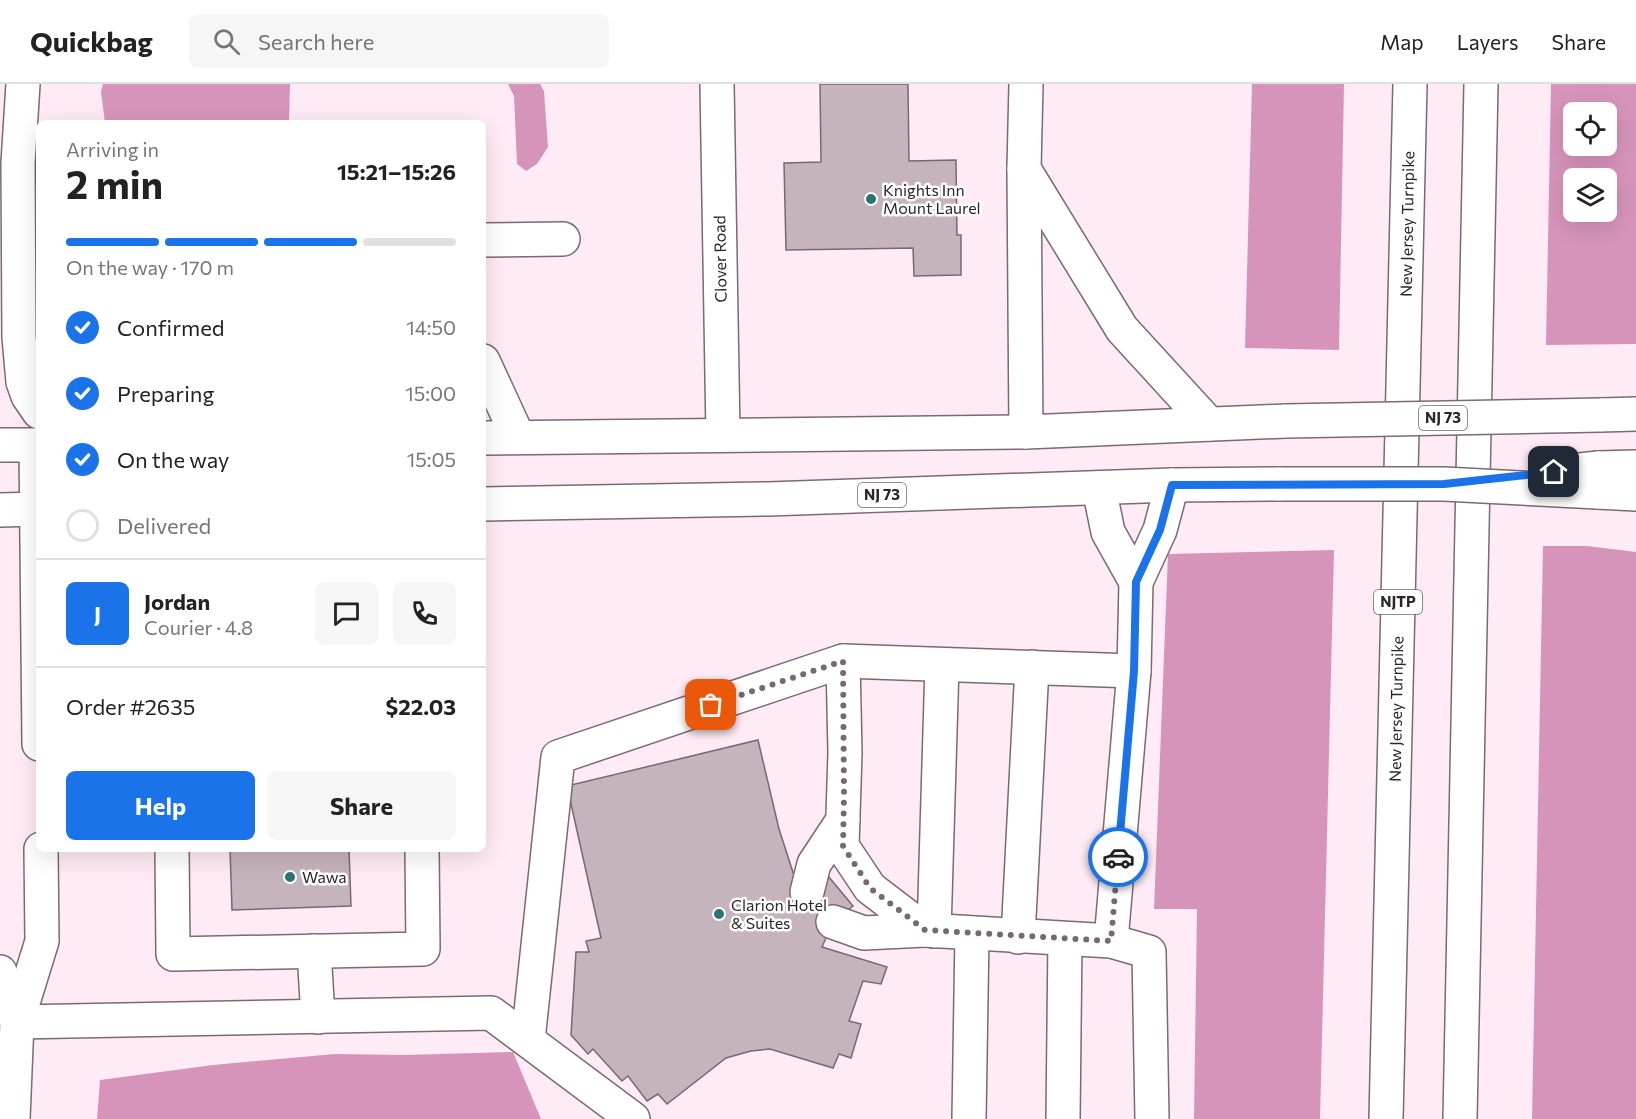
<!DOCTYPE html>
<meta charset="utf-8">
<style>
:root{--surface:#fff;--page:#f6f6f6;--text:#222;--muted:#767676;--line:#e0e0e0;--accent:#1a73e8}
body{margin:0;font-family:Commissioner,sans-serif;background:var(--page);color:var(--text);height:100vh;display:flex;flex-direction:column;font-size:22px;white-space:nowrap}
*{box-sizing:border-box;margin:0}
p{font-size:20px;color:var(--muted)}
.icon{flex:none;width:33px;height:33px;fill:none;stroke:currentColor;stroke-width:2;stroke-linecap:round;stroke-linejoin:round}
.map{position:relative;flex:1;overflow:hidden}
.side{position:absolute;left:36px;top:36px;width:450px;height:732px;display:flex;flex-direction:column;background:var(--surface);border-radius:9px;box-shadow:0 6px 24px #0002}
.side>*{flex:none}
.buttons{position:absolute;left:1563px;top:18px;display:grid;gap:12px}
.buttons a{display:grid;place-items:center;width:54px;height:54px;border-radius:9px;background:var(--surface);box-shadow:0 6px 24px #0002;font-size:30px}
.pin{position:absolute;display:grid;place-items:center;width:51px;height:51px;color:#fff;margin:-26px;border-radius:12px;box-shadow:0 3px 9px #0006}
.courier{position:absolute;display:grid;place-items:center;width:60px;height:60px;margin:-30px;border:4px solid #1a73e8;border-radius:50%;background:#fff;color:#222;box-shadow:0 2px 8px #0007}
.overview em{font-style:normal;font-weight:700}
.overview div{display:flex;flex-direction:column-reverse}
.overview{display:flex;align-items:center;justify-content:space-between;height:102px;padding:0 30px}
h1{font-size:39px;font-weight:700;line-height:45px}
.bar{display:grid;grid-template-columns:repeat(4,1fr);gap:9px 6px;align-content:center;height:72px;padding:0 30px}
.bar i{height:8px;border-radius:4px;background:var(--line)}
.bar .active{background:var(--accent)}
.bar p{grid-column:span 4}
.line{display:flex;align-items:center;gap:15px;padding:0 30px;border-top:2px solid var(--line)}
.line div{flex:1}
.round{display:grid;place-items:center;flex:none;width:63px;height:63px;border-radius:9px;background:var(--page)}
ol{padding:0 30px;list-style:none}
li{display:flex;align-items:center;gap:18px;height:66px}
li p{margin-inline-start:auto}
li .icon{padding:6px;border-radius:50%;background:var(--accent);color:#fff;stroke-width:4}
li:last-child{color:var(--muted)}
li i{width:33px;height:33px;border:3px solid var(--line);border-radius:50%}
.cta{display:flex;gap:12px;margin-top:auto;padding:12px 30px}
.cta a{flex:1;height:69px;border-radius:9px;background:var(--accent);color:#fff;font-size:24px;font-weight:700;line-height:69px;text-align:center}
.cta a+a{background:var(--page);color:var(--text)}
header{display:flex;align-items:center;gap:36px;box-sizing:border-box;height:84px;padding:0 30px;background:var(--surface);border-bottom:2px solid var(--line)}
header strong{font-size:28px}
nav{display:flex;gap:33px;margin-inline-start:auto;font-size:21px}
.search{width:420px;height:54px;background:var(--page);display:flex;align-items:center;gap:15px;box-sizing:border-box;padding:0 21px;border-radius:9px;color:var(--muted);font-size:22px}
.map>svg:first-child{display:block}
.forest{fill:#d794bb;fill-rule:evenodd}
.building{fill:#c5b3bd;stroke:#796871;stroke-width:1.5}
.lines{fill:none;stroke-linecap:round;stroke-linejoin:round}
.minor-casing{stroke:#7a6a73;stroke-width:36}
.highway-casing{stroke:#7a6a73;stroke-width:36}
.minor{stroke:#fff;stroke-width:33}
.highway{stroke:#fff;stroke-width:33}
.highway-bridge-casing{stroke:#7a6a73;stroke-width:36;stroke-linecap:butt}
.highway-bridge{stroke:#fff;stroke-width:33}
.done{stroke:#766a70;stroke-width:6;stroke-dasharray:0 10.8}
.route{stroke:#1a73e8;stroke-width:8}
.poi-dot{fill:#2a7473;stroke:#fff;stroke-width:2}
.labels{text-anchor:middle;stroke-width:5;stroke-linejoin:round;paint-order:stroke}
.shield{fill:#fff;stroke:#6b6669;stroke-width:1.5}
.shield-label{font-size:15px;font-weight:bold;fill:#2c2529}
.poi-label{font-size:16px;fill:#2c2529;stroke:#fff;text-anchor:start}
.street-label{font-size:16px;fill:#2c2529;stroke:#fff}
</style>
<header>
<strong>Quickbag</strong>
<div class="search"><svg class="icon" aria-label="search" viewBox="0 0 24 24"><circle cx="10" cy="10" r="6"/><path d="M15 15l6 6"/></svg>Search here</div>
<nav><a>Map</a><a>Layers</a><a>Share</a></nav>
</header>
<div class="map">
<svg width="1636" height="1035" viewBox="0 0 1636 1035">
<rect width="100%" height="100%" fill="#feebf5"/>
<g class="forest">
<path d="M103 0H290L289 39H105L101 8Z"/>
<path d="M508 0H540L544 7 548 63 537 80 526 87 517 80 514 12Z"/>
<path d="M1252 0H1344L1339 266 1245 264Z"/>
<path d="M1551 0H1636V260L1546 261ZM1574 28H1606V62H1574ZM1574 94H1606V128H1574Z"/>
<path d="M1543 462H1587L1636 468V1035H1532Z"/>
<path d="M1334 466 1320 1035H1194L1197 825H1154L1168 470Z"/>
<path d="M513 968 541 1035H97L100 996 213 981 335 970 405 971Z"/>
</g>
<g class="building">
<path d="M820 0H908L909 77 956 76 957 151H961V191L914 192 913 164 786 166 784 79 821 78Z"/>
<path d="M467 37V39H376Z"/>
<path d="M758 656 779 745 800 810 828 792 853 822 833 838 822 863 887 883 881 900 863 897 849 937 861 940 851 974 839 970 833 984 770 965 751 967 726 974 667 1020 658 1010 647 1017 628 992 622 997 593 965 588 970 571 951 576 868H589L586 857 601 854 567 702Z"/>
<path d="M230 765H349L351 822 232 826Z"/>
</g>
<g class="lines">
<g class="minor-casing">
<g id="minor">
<path d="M23 0 18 79 19 253 23 298 28 312 39 328"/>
<path d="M717 0 723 350"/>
<path d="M1024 85 1122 245 1209 340"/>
<path d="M483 156 563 155"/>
<path d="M483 277 518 353"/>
<path d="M1026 348 1024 85 1026 0"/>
<path d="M36 361 39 660"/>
<path d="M1099 404 1108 448 1136 498 1160 446 1172 401"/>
<path d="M843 577 845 669 842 762 870 804 925 846 1111 857 1149 868 1152 1035"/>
<path d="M172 765 173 870 423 865 422 765"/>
<path d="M807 808 814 780 843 736"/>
<path d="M833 838 864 849 925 846"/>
<path d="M934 847 942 581"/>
<path d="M1018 853 1032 583"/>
<path d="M1111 857 1134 587 1136 498"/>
<path d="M314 867 318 933"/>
<path d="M0 888 17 938"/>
<path d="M17 938 491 929 633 1035"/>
<path d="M528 956 558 673 843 577 1134 587"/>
<path d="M13 1035 17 938 42 857 41 765"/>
<path d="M969 1035 972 850"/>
<path d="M1063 1035 1065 855"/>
</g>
</g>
<g class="highway-casing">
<g id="highway">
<path d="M1600 331 1636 330"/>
<path d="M483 354 1026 348 1286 337"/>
<path d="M0 361H39"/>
<path d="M1598 384 1636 383"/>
<path d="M1597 408 1636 410"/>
<path d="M483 420 768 415 1172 401 1281 400"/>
<path d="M0 426 39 425"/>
<path d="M1386 1035 1410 0"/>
<path d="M1460 1035 1481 0"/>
</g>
</g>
<use href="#minor" class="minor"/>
<use href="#highway" class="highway"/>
<g class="highway-bridge-casing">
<g id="highway-bridge">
<path d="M1286 337 1600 331"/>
<path d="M1545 390 1598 384"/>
<path d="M1281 400H1444L1597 408"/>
</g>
</g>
<use href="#highway-bridge" class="highway-bridge"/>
</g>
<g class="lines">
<path class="done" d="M711 621 843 577 844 712 843 762 870 804 925 846 1111 857 1118 773"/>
<path class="route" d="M1118 773 1134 587 1136 498 1160 446 1172 401 1444 400 1554 388"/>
</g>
<g class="poi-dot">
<circle cx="871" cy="115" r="6"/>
<circle cx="290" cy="793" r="6"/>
<circle cx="719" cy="830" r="6"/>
</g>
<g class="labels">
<g class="shield">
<rect x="1419" y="322" width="48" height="24" rx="4.5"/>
<rect x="858" y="399" width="48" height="24" rx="4.5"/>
<rect x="1374" y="506" width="48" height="24" rx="4.5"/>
</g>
<g class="shield-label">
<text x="1443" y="339">NJ 73</text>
<text x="882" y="416">NJ 73</text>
<text x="1398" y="523">NJTP</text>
</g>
<g class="poi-label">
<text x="883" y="112">Knights Inn<tspan x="883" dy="18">Mount Laurel</tspan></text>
<text x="302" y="799">Wawa</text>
<text x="731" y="827">Clarion Hotel<tspan x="731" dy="18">&amp; Suites</tspan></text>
</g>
<g class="street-label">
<text transform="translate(1407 140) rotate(-89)" y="6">New Jersey Turnpike</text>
<text transform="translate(720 175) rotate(-91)" y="6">Clover Road</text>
<text transform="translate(1396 625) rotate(-89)" y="6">New Jersey Turnpike</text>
</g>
</g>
</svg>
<div class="buttons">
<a><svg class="icon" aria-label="locate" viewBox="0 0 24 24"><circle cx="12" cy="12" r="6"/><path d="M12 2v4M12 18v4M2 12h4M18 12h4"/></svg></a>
<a><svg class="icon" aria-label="layers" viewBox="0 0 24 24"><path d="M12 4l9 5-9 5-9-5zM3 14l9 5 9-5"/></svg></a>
</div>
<div class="pin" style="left:711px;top:621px;background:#ea580c"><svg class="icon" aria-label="bag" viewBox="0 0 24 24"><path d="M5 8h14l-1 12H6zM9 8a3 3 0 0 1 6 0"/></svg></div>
<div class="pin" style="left:1554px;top:388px;background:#1f2937"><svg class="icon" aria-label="home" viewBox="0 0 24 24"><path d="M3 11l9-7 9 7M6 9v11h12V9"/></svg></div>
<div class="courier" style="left:1118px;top:773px"><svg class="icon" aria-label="car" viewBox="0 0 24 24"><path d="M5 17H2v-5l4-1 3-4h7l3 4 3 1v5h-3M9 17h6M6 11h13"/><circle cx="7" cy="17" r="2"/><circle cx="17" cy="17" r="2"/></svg></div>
<section class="side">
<div class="overview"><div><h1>2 min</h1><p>Arriving in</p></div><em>15:21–15:26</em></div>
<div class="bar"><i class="active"></i><i class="active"></i><i class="active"></i><i></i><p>On the way · 170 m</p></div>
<ol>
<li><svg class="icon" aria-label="check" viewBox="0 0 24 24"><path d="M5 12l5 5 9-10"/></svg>Confirmed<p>14:50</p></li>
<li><svg class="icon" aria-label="check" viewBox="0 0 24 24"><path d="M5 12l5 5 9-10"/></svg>Preparing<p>15:00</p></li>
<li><svg class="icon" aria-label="check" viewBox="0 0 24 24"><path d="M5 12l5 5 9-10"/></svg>On the way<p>15:05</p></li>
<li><i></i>Delivered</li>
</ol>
<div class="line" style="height:108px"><b class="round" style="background:var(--accent);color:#fff">J</b><div><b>Jordan</b><p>Courier · 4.8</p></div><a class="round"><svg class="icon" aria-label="chat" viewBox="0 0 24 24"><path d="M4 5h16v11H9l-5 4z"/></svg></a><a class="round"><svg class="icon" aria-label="phone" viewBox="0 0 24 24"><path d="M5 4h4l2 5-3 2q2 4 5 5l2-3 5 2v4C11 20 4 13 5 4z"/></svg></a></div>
<div class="line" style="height:78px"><div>Order #2635</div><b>$22.03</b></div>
<div class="cta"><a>Help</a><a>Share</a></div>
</section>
</div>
